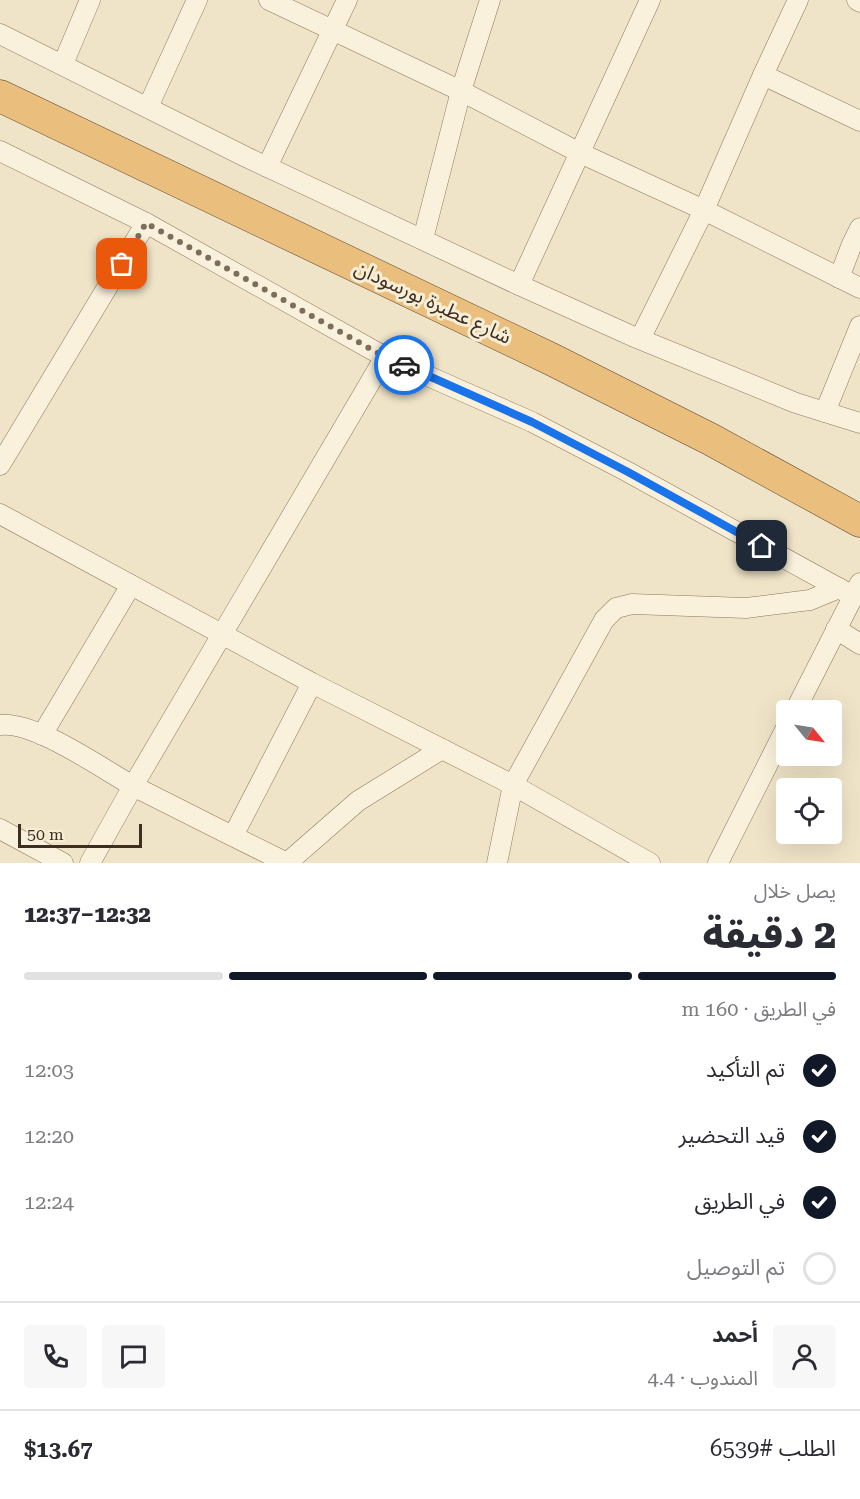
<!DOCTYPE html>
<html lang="ar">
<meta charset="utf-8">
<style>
:root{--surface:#fff;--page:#f7f7f7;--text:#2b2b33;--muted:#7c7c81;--line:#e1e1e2;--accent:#111827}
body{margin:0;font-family:"Roboto Serif","Noto Sans Arabic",serif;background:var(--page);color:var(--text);direction:rtl;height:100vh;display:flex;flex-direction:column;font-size:22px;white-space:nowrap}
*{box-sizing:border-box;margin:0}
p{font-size:20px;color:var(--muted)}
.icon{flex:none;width:33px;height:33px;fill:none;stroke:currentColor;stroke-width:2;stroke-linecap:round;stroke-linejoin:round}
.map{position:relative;height:863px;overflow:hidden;direction:ltr}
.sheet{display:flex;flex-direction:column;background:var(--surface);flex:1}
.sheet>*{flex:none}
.needle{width:39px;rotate:120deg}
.buttons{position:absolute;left:776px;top:700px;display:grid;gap:12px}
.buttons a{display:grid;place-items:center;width:66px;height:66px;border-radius:6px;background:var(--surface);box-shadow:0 6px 24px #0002;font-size:30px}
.scale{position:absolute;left:18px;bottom:15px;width:124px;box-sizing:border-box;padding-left:6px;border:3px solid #3d2e20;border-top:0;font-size:16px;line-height:21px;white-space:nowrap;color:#3d2e20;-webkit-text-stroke:4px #f7eed8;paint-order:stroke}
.pin{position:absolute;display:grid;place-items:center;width:51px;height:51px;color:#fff;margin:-26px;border-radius:12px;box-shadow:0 3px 9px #0006}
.courier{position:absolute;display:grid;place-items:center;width:60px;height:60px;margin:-30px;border:4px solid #1a73e8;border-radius:50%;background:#fff;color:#222;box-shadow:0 2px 8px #0007}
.overview em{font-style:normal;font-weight:800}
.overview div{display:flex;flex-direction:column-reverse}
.overview{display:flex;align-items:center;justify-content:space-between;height:102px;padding:0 24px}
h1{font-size:39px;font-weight:800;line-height:45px}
.bar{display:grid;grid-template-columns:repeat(4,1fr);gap:9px 6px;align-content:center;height:72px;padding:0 24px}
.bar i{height:8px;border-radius:4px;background:var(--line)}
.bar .active{background:var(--accent)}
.bar p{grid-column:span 4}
.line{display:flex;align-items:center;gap:15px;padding:0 24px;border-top:2px solid var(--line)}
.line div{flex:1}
.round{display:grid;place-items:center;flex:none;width:63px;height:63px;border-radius:6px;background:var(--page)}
ol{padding:0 24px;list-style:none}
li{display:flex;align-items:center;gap:18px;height:66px}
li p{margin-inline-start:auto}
li .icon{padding:6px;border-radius:50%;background:var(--accent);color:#fff;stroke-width:4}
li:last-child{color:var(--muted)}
li i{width:33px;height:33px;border:3px solid var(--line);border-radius:50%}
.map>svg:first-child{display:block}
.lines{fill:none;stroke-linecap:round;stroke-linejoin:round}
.minor-casing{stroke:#8d765c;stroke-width:21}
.trunk-casing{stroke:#5b4430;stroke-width:33}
.minor{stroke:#faf1dc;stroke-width:20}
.trunk{stroke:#eabe7c;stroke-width:32}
.done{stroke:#7c6e5b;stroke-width:6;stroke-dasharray:0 10.8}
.route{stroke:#1a73e8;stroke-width:8}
.labels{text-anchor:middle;stroke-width:6;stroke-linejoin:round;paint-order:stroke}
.street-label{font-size:20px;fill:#3d2e20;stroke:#f7eed8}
</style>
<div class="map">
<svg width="860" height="863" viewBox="0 0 860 863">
<rect width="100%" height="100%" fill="#f0e4c8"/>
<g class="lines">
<g class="minor-casing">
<g id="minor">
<path d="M269 0 461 91 580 153 704 210 860 288"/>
<path d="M857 0 860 2"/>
<path d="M0 34 246 157 519 285 632 336 796 403 860 423"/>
<path d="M63 64 90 0"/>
<path d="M763 75 860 121"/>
<path d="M148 107 197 0"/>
<path d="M0 151 146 223 385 357 532 422 628 472 853 596"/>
<path d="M267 167 347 0"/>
<path d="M423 239 461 91 490 0"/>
<path d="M839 278 852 244 860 228"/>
<path d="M519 285 650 0"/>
<path d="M640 339 704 210 763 75 798 0"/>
<path d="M825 412 860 326"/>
<path d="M0 465 146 223"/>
<path d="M0 514 312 683 513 785 650 863"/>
<path d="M836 629 860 644"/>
<path d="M795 711 860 583"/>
<path d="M0 725C36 721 102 769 135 787 186 813 236 838 287 863"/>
<path d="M42 735 131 585"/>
<path d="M0 829 63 863"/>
<path d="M233 836 312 683"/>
<path d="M90 863 133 786 385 357"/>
<path d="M287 863 358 801 442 749"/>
<path d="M497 863 513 785 604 620 616 608 632 604 746 608 810 600 839 588"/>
<path d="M718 863 786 728"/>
</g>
</g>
<g class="trunk-casing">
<path id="trunk" d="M0 96 551 359 710 439 860 521"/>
</g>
<use href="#minor" class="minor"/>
<use href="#trunk" class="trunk"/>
</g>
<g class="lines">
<path class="done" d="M122 264 146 223 385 357 404 365"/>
<path class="route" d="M404 365 532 422 628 472 762 546"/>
</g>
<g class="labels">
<g class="street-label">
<text transform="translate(433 302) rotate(25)" y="7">شارع عطبرة بورسودان</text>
</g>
</g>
</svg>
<div class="buttons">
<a><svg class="needle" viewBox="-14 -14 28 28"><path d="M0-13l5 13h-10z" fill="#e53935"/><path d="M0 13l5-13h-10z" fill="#7c7c81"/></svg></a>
<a><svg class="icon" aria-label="locate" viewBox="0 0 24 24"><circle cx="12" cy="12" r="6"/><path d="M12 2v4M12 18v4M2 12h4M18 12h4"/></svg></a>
</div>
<div class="scale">50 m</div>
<div class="pin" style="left:122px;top:264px;background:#ea580c"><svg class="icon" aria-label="bag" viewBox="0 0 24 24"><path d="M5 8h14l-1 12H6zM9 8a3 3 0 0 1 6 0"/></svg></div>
<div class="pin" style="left:762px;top:546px;background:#1f2937"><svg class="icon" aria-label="home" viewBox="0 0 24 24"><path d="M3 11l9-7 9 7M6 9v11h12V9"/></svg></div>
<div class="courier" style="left:404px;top:365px"><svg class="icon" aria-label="car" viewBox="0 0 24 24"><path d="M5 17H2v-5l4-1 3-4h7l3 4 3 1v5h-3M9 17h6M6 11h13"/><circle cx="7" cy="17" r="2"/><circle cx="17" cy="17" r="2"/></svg></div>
</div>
<section class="sheet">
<div class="overview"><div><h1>2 دقيقة</h1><p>يصل خلال</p></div><em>12:32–12:37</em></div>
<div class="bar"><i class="active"></i><i class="active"></i><i class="active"></i><i></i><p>في الطريق · 160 m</p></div>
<ol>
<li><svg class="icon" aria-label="check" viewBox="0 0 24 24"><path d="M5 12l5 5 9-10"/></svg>تم التأكيد<p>12:03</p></li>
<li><svg class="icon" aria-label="check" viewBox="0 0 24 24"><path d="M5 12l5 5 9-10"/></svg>قيد التحضير<p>12:20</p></li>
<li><svg class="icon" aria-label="check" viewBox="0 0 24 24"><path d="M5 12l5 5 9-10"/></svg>في الطريق<p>12:24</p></li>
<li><i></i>تم التوصيل</li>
</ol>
<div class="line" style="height:108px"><a class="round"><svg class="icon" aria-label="person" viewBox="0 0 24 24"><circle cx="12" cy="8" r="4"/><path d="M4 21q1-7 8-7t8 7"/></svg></a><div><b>أحمد</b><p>المندوب · 4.4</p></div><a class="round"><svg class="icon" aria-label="chat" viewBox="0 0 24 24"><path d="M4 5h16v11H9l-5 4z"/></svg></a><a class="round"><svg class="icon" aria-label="phone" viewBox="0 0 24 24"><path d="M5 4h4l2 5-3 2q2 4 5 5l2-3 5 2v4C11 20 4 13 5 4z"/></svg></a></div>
<div class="line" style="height:78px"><div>الطلب #6539</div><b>$13.67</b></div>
</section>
